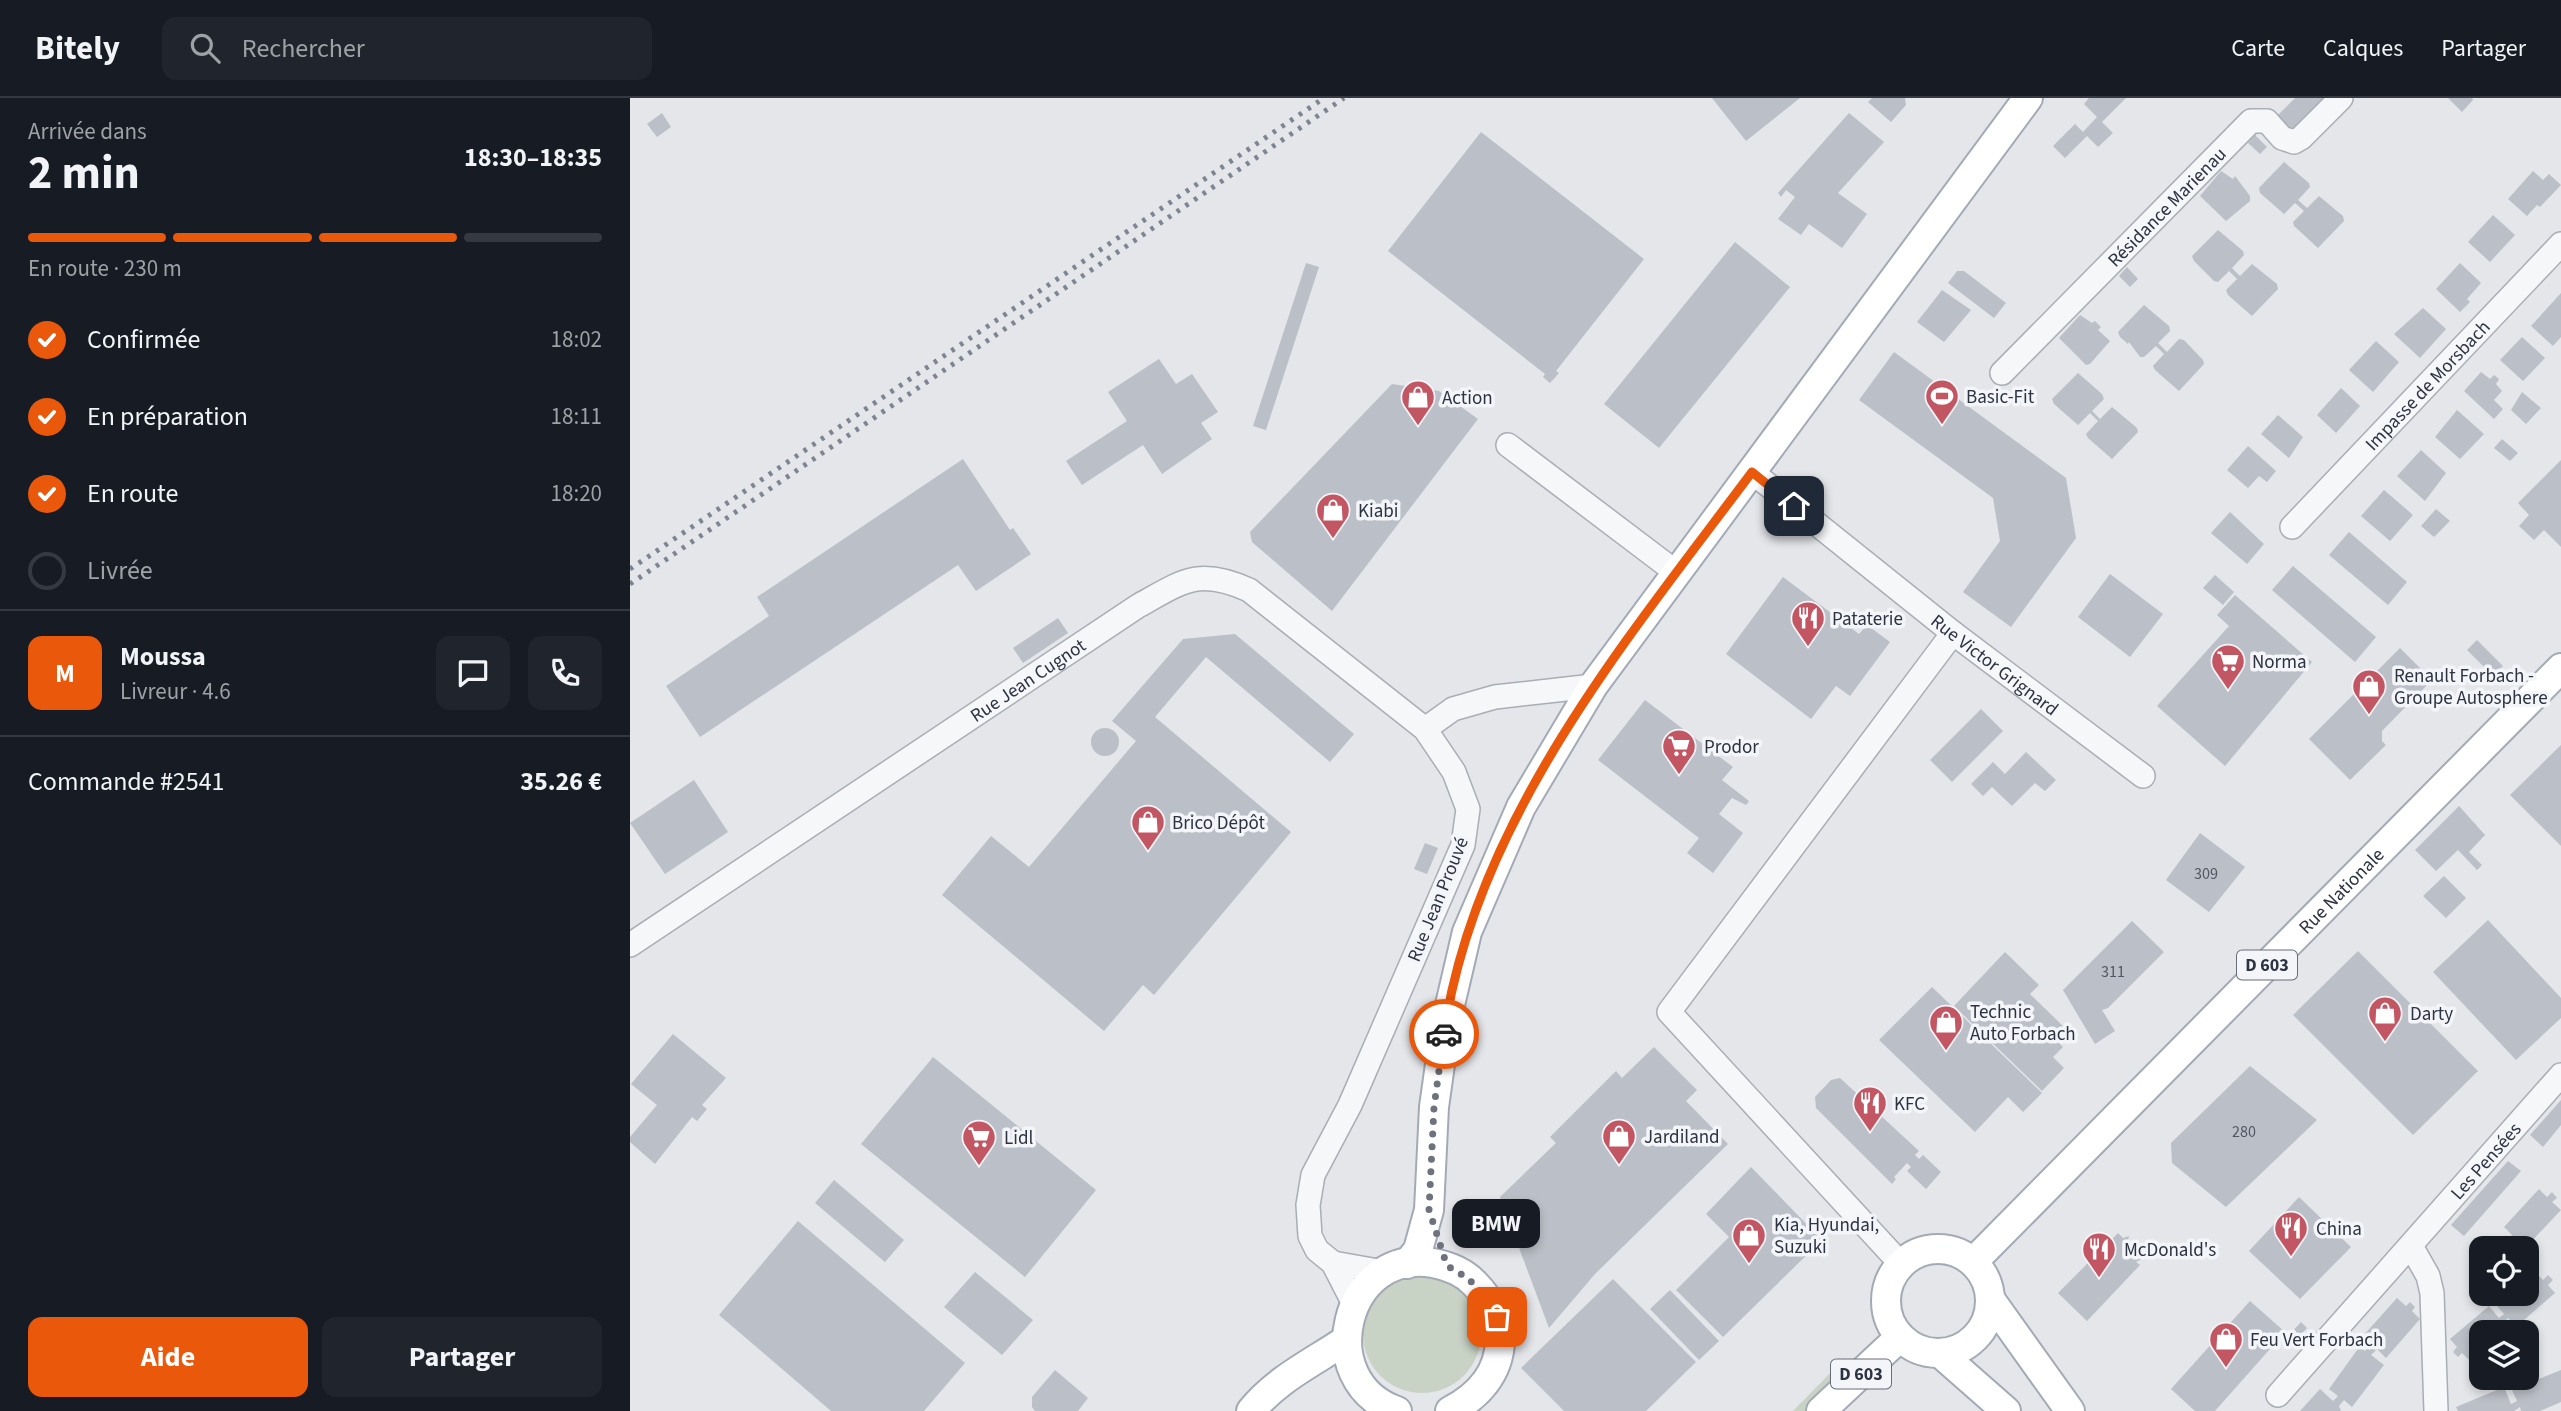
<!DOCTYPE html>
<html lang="fr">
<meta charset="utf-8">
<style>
:root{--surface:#171b24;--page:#20242c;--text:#f1f3f6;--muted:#9ea1a6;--line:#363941;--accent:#ea580c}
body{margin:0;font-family:"Source Sans 3",sans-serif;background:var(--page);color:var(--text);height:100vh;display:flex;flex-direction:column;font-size:26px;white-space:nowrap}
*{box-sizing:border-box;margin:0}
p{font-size:23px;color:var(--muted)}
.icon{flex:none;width:38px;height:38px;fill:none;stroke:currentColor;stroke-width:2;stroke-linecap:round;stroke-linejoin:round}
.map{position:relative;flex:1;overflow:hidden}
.details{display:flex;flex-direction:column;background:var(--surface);width:630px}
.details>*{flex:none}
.tools{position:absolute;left:1839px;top:1138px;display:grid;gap:14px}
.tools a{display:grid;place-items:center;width:70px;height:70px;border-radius:14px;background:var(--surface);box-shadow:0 4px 10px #0003;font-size:35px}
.pin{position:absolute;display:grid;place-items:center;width:60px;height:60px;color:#fff;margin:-30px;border-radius:14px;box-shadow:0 4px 10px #0006}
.courier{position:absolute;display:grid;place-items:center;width:70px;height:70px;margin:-35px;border:5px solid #ea580c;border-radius:50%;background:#fff;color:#222;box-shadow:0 2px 9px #0007}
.bubble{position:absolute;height:49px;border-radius:14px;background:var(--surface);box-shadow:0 4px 10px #0003;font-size:23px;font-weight:700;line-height:49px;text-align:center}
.headline em{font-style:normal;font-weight:700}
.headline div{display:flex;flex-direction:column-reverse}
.headline{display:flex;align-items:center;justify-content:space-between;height:119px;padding:0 28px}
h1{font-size:46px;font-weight:700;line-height:52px}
.bar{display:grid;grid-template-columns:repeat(4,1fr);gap:10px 7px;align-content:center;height:84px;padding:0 28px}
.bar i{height:9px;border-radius:5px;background:var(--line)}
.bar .active{background:var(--accent)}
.bar p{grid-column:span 4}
.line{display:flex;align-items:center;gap:18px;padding:0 28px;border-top:2px solid var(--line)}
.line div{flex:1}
.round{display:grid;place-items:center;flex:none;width:74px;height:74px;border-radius:14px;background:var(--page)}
ol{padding:0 28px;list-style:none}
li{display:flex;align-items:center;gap:21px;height:77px}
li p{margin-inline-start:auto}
li .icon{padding:7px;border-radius:50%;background:var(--accent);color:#fff;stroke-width:4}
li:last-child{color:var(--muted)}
li i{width:38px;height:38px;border:4px solid var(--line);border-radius:50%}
.action{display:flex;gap:14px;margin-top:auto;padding:14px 28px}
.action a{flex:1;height:80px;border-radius:14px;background:var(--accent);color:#fff;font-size:28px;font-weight:700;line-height:80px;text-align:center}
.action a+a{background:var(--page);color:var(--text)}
header{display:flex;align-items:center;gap:42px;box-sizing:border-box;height:98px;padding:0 35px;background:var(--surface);border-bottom:2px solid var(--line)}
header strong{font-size:33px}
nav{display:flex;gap:38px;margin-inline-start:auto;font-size:24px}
.search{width:490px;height:63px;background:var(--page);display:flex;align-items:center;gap:18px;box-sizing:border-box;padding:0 24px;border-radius:14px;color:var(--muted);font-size:26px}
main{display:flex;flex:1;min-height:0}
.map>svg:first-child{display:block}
.green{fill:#c8d3c6}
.building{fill:#bbbfc7}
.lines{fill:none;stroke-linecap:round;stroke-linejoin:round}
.minor-casing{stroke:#a9adb4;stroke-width:26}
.major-casing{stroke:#a4aab5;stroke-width:32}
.minor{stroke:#f6f7f9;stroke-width:23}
.major{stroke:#fff;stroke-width:28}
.rail{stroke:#7e8592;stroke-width:5;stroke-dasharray:3.5 7;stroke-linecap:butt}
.done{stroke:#6d727c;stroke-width:7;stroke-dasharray:0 12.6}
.route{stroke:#ea580c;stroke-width:9}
.labels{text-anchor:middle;stroke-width:7;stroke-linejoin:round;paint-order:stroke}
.number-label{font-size:16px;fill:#505662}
.shield{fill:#f3f5f8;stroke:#686d78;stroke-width:2}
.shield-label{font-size:18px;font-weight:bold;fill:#2d3341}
.street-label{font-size:19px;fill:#2d3341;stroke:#f3f5f8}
.poi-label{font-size:19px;fill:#2d3341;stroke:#f3f5f8;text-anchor:start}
</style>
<header>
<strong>Bitely</strong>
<div class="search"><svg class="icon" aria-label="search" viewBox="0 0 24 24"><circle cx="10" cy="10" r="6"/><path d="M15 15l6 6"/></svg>Rechercher</div>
<nav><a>Carte</a><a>Calques</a><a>Partager</a></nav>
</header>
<main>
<section class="details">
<div class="headline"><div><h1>2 min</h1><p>Arrivée dans</p></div><em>18:30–18:35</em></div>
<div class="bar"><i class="active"></i><i class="active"></i><i class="active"></i><i></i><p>En route · 230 m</p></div>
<ol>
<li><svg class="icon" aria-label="check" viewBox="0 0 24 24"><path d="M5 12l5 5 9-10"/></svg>Confirmée<p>18:02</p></li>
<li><svg class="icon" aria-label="check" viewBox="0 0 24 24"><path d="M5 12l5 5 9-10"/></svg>En préparation<p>18:11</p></li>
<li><svg class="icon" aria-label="check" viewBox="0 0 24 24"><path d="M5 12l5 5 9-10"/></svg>En route<p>18:20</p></li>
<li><i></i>Livrée</li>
</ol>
<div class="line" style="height:126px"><b class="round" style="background:var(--accent);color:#fff">M</b><div><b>Moussa</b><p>Livreur · 4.6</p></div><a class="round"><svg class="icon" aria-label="chat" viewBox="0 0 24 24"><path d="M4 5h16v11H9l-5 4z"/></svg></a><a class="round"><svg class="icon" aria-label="phone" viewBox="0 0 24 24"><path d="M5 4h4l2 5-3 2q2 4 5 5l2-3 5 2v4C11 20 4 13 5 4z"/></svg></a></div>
<div class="line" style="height:91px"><div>Commande #2541</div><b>35.26 €</b></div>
<div class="action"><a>Aide</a><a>Partager</a></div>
</section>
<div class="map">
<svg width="1931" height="1313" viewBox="0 0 1931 1313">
<rect width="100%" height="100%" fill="#e4e6ea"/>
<g class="green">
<circle cx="792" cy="1236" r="59"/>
<path d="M1215 1260 1221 1266 1175 1313H1163Z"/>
</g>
<g class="building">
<path d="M1082 0H1170L1116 43Z"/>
<path d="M1242 0H1275L1276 7 1261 24 1238 4Z"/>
<path d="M1459 0H1496L1472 24 1483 35 1468 49 1457 38 1435 60 1423 48 1445 26 1453 34 1467 19 1454 6Z"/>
<path d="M1665 0H1700L1663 38 1645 20Z"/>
<path d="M1818 0H1842L1843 2 1832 14Z"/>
<path d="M32 15 41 29 27 39 17 26Z"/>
<path d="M1219 15 1254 44 1208 95 1237 116 1212 150 1179 126 1171 137 1148 121 1165 99 1156 92 1151 99 1148 95Z"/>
<path d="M851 34 1014 161 926 273 929 275 920 285 913 279 915 276 758 153Z"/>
<path d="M1625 37 1637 49 1630 56 1618 45Z"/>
<path d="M1654 64 1679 85 1680 89 1668 102 1677 110 1689 98 1713 118 1714 123 1688 150 1664 128 1663 124 1674 113 1665 105 1654 116 1630 95 1629 90Z"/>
<path d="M1591 73 1603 81 1605 78 1620 98V103L1596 123 1570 98Z"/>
<path d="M1903 73 1913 82 1919 76 1931 87 1910 109 1907 107 1897 118 1878 101Z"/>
<path d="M1863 117 1885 137 1860 164 1838 144Z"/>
<path d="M1588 132 1613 153 1614 157 1602 170 1610 178 1622 166 1647 186 1648 191 1622 218 1598 197 1596 192 1607 181 1599 173 1588 184 1584 183 1564 163 1562 158Z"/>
<path d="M1105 144 1160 189 1029 350 974 306Z"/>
<path d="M676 165 689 169 636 332 623 328Z"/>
<path d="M1830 165 1851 185 1837 201 1840 204 1830 214 1806 191Z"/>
<path d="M1497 169 1508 181 1500 189 1489 178Z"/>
<path d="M1327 173H1334L1376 205 1364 220 1318 185Z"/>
<path d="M1312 192 1341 212 1314 244 1287 224Z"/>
<path d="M1931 195V239L1923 248 1901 228Z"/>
<path d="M1514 207 1539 228 1540 233 1528 245 1537 254 1549 241 1554 242 1573 262 1574 266 1549 293 1525 272 1523 268 1534 256 1526 248 1514 259H1510L1499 244 1498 246 1490 239 1488 234Z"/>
<path d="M1793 210 1816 231 1790 260 1764 236Z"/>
<path d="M1450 217 1462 225 1465 223 1471 229 1468 232 1480 243 1460 266 1456 267 1429 240Z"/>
<path d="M1892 239 1915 260 1893 283 1870 262Z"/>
<path d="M1746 243 1769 264 1743 294 1719 272Z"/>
<path d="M1264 254 1436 380 1446 440 1381 529 1333 494 1370 443 1363 400 1229 302Z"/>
<path d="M529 261 546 286 562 276 588 314 571 325 582 341 532 376 513 347 452 387 436 363 497 323 478 294Z"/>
<path d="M1851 274 1860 281 1864 277 1869 281 1866 286 1872 293 1864 302 1873 311 1864 321 1834 293Z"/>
<path d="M1448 275 1472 296 1474 301 1462 313 1470 321 1482 309 1507 330 1508 334 1482 361 1458 340 1456 336 1468 323 1460 315 1448 327 1424 306 1422 301Z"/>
<path d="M762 286 809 293 848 321 702 513 622 444 620 434Z"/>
<path d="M1711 290 1730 308 1706 335 1687 317Z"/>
<path d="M1892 294 1911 310 1896 326 1881 312Z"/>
<path d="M1827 312 1854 336 1830 361 1805 339Z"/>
<path d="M1648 317 1673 339 1659 360 1631 336Z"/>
<path d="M1872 341 1888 355 1880 363 1864 350Z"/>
<path d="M1618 348 1646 373 1637 384 1629 378 1618 390 1597 372Z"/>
<path d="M1791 352 1816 375 1795 403 1767 378Z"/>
<path d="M333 361 380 432 383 430 401 456 346 493 328 467 70 639 36 588 139 518 127 499Z"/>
<path d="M1931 362V449L1914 432 1904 442 1889 428 1899 417 1888 405Z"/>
<path d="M1754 392 1783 417 1760 443 1731 418Z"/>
<path d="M1806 411 1820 423 1804 439 1791 428Z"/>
<path d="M1600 414 1634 446 1617 466 1581 435Z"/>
<path d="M1719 434 1777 484 1758 507 1699 457Z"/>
<path d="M1663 468 1746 539 1725 564 1642 492Z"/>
<path d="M1480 476 1533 516 1500 559 1448 519Z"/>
<path d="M1585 477 1604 494 1593 507 1573 490Z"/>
<path d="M1153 479 1229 536 1237 527 1260 544 1220 598 1206 588 1181 621 1096 556Z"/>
<path d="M1605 497 1682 564 1595 668 1527 608 1599 528 1587 517Z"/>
<path d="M428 520 438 535 393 565 383 550Z"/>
<path d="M605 536 724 636 700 664 576 559 525 619 661 734 524 897 513 887 474 933 312 797 361 738 399 769 506 643 482 623 553 541Z"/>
<path d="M1847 542 1873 568 1863 578 1837 552Z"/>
<path d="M1770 550 1796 576V588L1752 633V643L1756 647 1720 682 1679 641Z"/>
<path d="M1015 602 1103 669 1092 682 1119 703 1116 707 1102 700 1089 716 1113 735 1083 775 1057 755 1069 740 968 662Z"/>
<path d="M1351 611 1373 633 1322 684 1300 662Z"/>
<circle cx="475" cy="644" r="14"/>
<path d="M1931 647V748L1880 697Z"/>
<path d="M1396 654 1426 682 1415 693 1405 685 1382 708 1362 689 1353 698 1341 686 1363 664 1375 676Z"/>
<path d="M64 682 98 734 35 776 0 725Z"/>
<path d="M1829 708 1855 737 1839 754 1852 767 1847 772 1828 752 1806 773 1785 752Z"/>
<path d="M1570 735 1615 769 1579 814 1536 782Z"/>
<path d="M795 745 808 750 797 776 784 771Z"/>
<path d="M1814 778 1836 800 1816 820 1793 798Z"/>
<path d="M1858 822 1931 900V920L1886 962 1803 874Z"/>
<path d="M1502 823 1534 854 1478 910 1472 912 1485 933 1465 946 1433 892Z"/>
<path d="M1728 853 1848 973 1783 1037 1663 917Z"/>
<path d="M1375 854 1409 887 1400 896 1433 928 1423 939 1433 949 1423 959 1434 970 1412 993 1324 908Z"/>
<path d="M1302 889 1412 995 1393 1014 1378 999 1345 1034 1249 942Z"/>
<path d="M43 936 96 980 72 1007 77 1011 67 1023 62 1019 25 1066 0 1044V1039L27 1007 1 986Z"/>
<path d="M1024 949 1067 992 1056 1003 1098 1046 965 1176 919 1230 870 1099 926 1045 920 1039 986 973 992 980Z"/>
<path d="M303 959 466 1092 395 1179 231 1046Z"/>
<path d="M1620 968 1687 1022 1596 1109 1542 1065 1541 1045Z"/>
<path d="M1210 980 1289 1053 1285 1057 1289 1061 1293 1057 1311 1074 1296 1091 1277 1073 1281 1069 1277 1065 1264 1079 1266 1081 1262 1086 1186 1010 1185 999 1201 982Z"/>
<path d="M1931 1002V1027L1913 1049 1900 1037Z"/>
<path d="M1878 1063 1891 1073 1834 1138 1821 1127Z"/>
<path d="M1121 1069 1192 1142 1093 1239 1046 1192 1099 1139 1076 1116Z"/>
<path d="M204 1082 274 1142 255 1164 185 1105Z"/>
<path d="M1909 1091 1917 1099 1922 1094 1927 1100 1922 1104 1931 1112 1896 1149 1887 1142 1883 1147 1878 1142 1882 1137 1874 1129Z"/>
<path d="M1669 1099 1721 1149 1670 1201 1619 1153Z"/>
<path d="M168 1123 335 1265 294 1313H201L89 1217Z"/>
<path d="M1488 1135 1493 1140 1499 1138 1498 1142 1513 1160 1506 1164 1510 1167 1457 1223 1428 1195Z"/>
<path d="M1904 1172 1913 1182 1918 1177 1923 1182 1918 1187 1925 1195 1886 1229 1878 1220 1873 1225 1878 1230 1874 1234H1852V1253L1840 1263 1832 1255 1828 1259 1823 1254 1827 1249 1820 1241 1859 1208 1869 1220 1874 1216 1866 1207 1879 1195H1897V1179Z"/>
<path d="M345 1174 403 1222 372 1257 314 1209Z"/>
<path d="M983 1181 1066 1264 1016 1313H934L891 1270Z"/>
<path d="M1040 1192 1089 1243 1069 1262 1020 1211Z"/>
<path d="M1767 1200 1776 1208 1780 1204 1785 1209 1782 1213 1790 1221 1756 1260 1747 1251 1741 1257 1754 1267 1722 1309 1714 1302 1709 1308 1711 1313H1670L1690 1291 1703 1303 1708 1298 1699 1291 1730 1248 1735 1253 1741 1246 1733 1238Z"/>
<path d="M1620 1203 1655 1234 1585 1313H1565L1541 1291Z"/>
<path d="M1671 1224 1677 1230 1667 1241 1661 1235Z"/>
<path d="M425 1272 458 1300 448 1313H405L402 1309V1299Z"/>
<path d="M1931 1272V1304L1910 1313H1891L1890 1309 1884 1313H1828L1826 1309 1874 1289 1881 1306 1887 1303 1882 1292Z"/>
</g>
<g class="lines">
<g class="minor-casing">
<g id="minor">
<path id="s1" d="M1372 275 1621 23H1637L1652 40 1664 44 1671 40 1711 0"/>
<path d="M878 347 1047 475"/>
<path id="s2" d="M1122 374 1323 535 1513 678"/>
<path id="s3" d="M1662 429 1931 146"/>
<path d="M795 631 823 611 865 599 963 588"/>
<path id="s4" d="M0 847 508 508C553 483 569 469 619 492L795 631 824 674 838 711 833 747 720 1007 683 1077 678 1107 680 1138 687 1152 703 1165 724 1206"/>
<path d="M1781 1148 1798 1178 1802 1195 1806 1313"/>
<path d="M703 1165 754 1174"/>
<path d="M1271 1166 1039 914 1323 535"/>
<path id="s5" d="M1648 1297 1931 977"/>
</g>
</g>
<g class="major-casing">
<g id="major">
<circle cx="1308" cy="1203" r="52"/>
<path id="s6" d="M1343 1164 1931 570"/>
<path d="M777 1166 788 1152 799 1112 804 1009 816 924 837 834 891 709 963 588 1398 0"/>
<path d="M1360 1201 1440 1313"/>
<path d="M1310 1255 1376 1313"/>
<path d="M621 1313C647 1281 682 1265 716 1242"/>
<path d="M767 1313C681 1283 715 1149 803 1165 819 1168 834 1174 845 1186 860 1201 870 1221 870 1243 869 1276 847 1299 820 1313"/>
<path d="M1191 1313 1270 1239"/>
</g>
</g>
<use href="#minor" class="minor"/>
<use href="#major" class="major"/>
<g class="rail">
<path d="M0 471 694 0"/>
<path d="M0 486 714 0"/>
</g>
</g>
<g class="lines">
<path class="done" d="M814 936 804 1009 799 1112 817 1168C842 1181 855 1194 867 1219"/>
<path class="route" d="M814 936C844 723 998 540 1122 374L1164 408"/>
</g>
<defs>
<g id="stadium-pin" transform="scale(1.75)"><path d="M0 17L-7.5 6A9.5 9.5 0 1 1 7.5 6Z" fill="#c25662" stroke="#f3f5f8"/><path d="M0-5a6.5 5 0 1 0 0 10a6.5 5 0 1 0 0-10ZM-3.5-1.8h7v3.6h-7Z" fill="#fff"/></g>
<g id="shop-pin" transform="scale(1.75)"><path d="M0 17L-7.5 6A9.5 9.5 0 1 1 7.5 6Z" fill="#c25662" stroke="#f3f5f8"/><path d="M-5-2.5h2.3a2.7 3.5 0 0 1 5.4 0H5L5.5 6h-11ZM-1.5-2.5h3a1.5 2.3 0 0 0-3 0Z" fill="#fff"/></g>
<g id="restaurant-pin" transform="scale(1.75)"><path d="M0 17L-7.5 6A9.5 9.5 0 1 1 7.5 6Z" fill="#c25662" stroke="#f3f5f8"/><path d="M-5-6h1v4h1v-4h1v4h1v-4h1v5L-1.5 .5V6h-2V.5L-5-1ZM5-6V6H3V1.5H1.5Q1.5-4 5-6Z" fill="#fff"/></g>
<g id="supermarket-pin" transform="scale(1.75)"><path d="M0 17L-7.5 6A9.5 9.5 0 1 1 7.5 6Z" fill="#c25662" stroke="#f3f5f8"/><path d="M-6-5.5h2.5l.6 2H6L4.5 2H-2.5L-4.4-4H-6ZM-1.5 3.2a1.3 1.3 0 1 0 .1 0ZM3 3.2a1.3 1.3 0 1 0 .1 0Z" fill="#fff"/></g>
</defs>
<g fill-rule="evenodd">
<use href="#stadium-pin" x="1312" y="298"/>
<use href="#shop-pin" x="788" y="299"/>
<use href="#shop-pin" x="703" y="412"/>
<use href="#restaurant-pin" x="1178" y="520"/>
<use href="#supermarket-pin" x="1598" y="563"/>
<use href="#shop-pin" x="1739" y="588"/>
<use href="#supermarket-pin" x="1049" y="648"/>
<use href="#shop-pin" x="518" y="724"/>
<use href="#shop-pin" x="1755" y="915"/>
<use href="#shop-pin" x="1316" y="924"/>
<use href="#restaurant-pin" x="1240" y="1005"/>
<use href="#shop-pin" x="989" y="1038"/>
<use href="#supermarket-pin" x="349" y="1039"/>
<use href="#restaurant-pin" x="1661" y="1130"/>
<use href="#shop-pin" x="1119" y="1137"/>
<use href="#restaurant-pin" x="1469" y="1151"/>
<use href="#shop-pin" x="1596" y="1241"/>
</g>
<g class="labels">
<g class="number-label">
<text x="1576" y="781">309</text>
<text x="1483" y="879">311</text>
<text x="1614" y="1039">280</text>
</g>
<g class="shield">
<rect x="1607" y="852.5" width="60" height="29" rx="5"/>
<rect x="1201" y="1261.5" width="60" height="29" rx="5"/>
</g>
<g class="shield-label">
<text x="1637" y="873">D 603</text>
<text x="1231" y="1282">D 603</text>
</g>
<g class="street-label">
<text dy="7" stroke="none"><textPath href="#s1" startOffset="234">Résidance Marienau</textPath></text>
<text dy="7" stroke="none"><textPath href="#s3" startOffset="196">Impasse de Morsbach</textPath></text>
<text dy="7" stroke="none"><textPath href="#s2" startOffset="310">Rue Victor Grignard</textPath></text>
<text dy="7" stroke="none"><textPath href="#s4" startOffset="478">Rue Jean Cugnot</textPath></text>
<text dy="7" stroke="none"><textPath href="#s6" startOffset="523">Rue Nationale</textPath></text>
<text transform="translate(807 801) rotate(-68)" y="7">Rue Jean Prouvé</text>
<text dy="7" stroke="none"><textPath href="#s5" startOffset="313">Les Pensées</textPath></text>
</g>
<g class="poi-label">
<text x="1336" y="305">Basic-Fit</text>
<text x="812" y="306">Action</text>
<text x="728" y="419">Kiabi</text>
<text x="1202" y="527">Pataterie</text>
<text x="1622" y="570">Norma</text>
<text x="1764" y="584">Renault Forbach -<tspan x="1764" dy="22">Groupe Autosphere</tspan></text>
<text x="1074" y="655">Prodor</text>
<text x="542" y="731">Brico Dépôt</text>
<text x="1340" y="920">Technic<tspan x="1340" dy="22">Auto Forbach</tspan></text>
<text x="1780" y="922">Darty</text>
<text x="1264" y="1012">KFC</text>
<text x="1014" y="1045">Jardiland</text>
<text x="374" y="1046">Lidl</text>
<text x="1144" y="1133">Kia, Hyundai,<tspan x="1144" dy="22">Suzuki</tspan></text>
<text x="1686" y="1137">China</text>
<text x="1494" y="1158">McDonald's</text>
<text x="1620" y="1248">Feu Vert Forbach</text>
</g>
</g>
</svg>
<div class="tools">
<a><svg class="icon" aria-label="locate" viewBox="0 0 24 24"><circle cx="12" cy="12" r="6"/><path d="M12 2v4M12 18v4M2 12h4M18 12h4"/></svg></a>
<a><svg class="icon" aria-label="layers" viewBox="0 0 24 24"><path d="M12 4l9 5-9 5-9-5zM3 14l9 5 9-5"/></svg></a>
</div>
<div class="pin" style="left:867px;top:1219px;background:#ea580c"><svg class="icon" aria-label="bag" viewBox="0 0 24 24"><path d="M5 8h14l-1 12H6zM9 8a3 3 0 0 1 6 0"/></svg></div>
<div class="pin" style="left:1164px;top:408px;background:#1f2937"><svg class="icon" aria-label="home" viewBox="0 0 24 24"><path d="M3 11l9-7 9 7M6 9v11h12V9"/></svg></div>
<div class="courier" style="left:814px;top:936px"><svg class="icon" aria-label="car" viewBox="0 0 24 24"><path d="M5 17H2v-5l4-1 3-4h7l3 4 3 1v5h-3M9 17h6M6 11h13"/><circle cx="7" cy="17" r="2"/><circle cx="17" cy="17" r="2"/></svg></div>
<div class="bubble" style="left:822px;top:1101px;width:88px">BMW</div>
</div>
</main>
